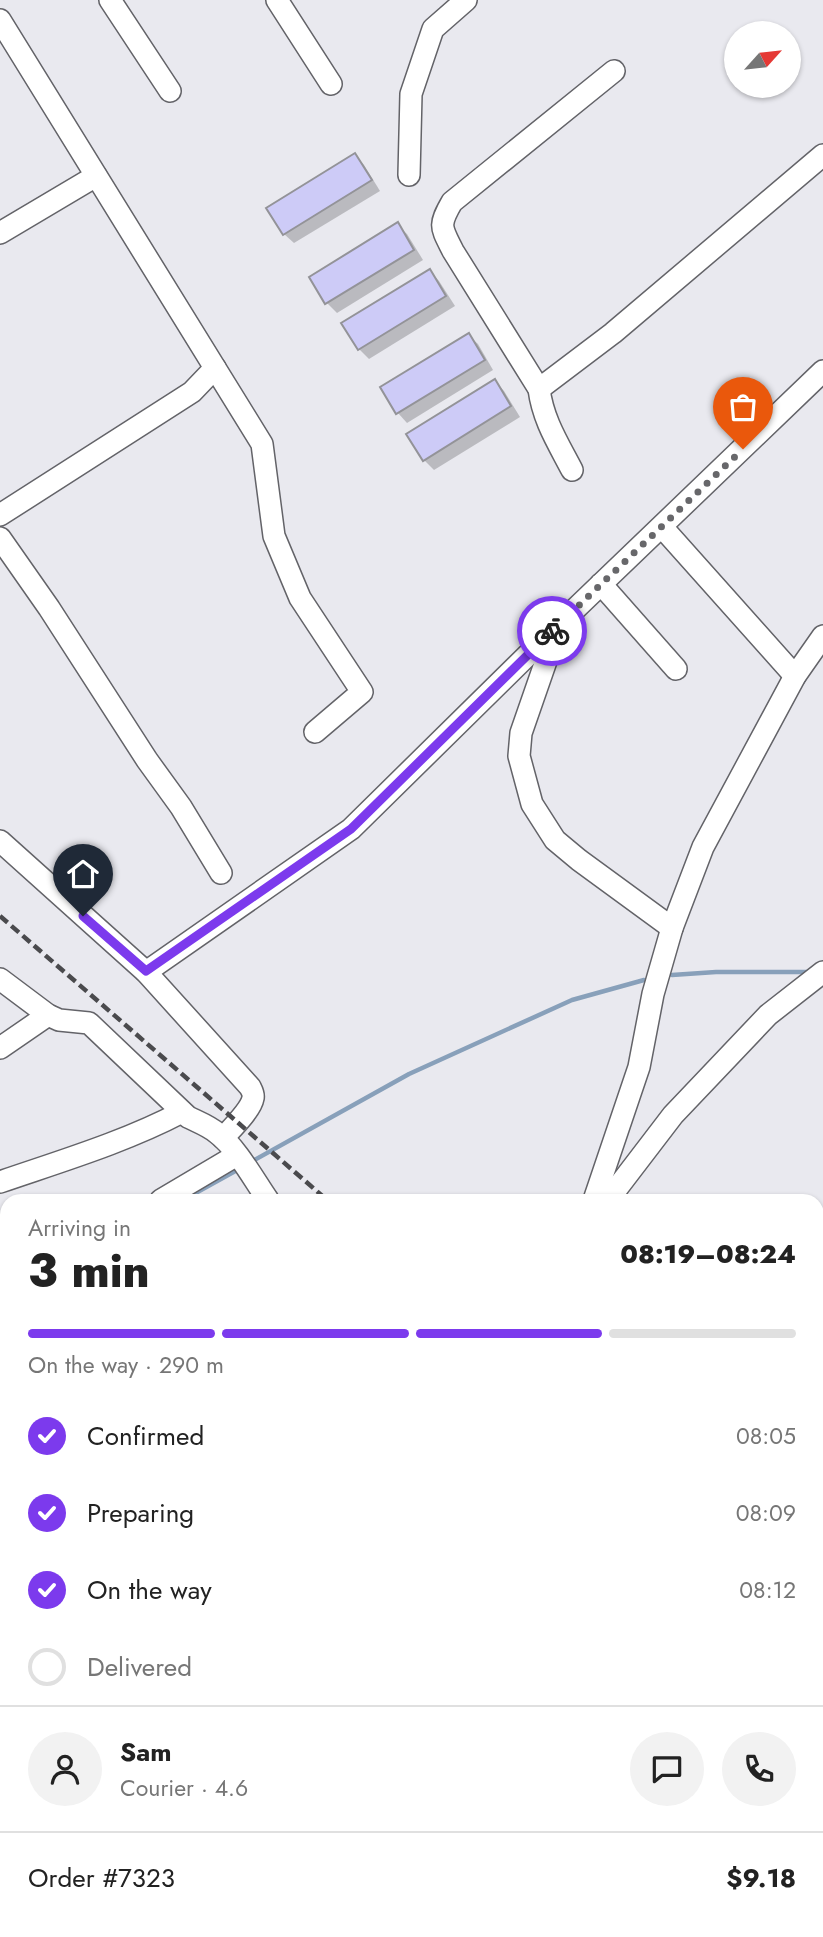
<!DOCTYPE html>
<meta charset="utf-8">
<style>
:root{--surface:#fff;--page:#f2f2f2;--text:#222;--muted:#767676;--line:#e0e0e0;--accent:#7c3aed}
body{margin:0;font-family:Jost,sans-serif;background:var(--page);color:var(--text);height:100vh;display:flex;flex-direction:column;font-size:26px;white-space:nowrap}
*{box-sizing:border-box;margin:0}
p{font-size:23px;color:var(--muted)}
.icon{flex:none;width:38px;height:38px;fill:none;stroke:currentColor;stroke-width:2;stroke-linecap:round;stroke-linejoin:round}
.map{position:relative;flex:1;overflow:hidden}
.sheet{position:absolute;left:0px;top:1194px;width:824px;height:744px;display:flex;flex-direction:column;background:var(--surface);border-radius:21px 21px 0 0;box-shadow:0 2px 5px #0004}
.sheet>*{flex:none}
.needle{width:46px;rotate:63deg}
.tools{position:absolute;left:724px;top:21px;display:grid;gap:14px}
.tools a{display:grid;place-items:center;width:77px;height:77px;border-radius:50%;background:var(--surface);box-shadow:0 2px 5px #0004;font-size:35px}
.pin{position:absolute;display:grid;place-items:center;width:60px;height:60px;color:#fff;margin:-72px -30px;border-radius:50% 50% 50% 0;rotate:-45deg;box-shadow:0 0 7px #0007}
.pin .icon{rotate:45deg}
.courier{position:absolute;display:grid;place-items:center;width:70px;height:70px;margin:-35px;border:5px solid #7c3aed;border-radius:50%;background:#fff;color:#222;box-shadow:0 2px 9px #0007}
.head em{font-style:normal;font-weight:800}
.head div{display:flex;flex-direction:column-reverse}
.head{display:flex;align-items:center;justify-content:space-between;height:119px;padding:0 28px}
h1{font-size:46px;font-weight:800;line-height:52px}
.bar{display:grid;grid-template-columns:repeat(4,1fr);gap:10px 7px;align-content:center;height:84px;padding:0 28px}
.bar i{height:9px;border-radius:5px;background:var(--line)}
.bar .current{background:var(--accent)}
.bar p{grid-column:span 4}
.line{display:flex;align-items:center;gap:18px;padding:0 28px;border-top:2px solid var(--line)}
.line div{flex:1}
.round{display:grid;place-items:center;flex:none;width:74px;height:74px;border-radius:37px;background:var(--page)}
ol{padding:0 28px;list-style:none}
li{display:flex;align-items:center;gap:21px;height:77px}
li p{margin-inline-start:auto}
li .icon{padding:7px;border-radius:50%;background:var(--accent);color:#fff;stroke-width:4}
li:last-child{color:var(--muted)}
li i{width:38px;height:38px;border:4px solid var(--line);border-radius:50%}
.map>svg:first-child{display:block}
.shadow{fill:#0003}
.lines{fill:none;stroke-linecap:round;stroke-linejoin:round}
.stream{stroke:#88a0ba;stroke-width:4.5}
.building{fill:#cdcbf7;stroke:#939398;stroke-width:2}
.minor-casing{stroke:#636368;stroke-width:24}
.minor{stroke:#fff;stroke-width:21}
.rail{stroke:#4a4a4d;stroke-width:4.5;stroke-dasharray:10 5;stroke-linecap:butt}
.done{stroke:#67676a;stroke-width:7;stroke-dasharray:0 12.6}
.route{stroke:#7c3aed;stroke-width:9}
</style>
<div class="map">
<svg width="823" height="1937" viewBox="0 0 823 1937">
<rect width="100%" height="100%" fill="#e9e9ef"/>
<g class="shadow">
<path d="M355 155 364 165 380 191 294 243 284 234Z"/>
<path d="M397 225 407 234 423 260 337 313 327 303 311 278Z"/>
<path d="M430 271 439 281 455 306 369 359 359 349 343 324Z"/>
<path d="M468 335 478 344 493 370 407 423 398 413 382 388Z"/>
<path d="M495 381 504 391 520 417 434 470 424 460Z"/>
</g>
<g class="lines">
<g class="stream">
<path d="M672 975 716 972H812"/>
<path d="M249 1163 409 1074 572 1000 644 980"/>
<path d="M183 1200 239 1169"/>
</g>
</g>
<g class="building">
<path d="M355 153 372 180 283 235 266 208Z"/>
<path d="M398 222 414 250 325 304 309 277Z"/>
<path d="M430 269 446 296 358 350 341 323Z"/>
<path d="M469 333 485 360 396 414 380 387Z"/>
<path d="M495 379 511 406 423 461 406 434Z"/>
</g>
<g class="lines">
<g class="minor-casing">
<g id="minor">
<path d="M110 0 170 91"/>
<path d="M277 0 331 84"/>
<path d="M0 20 262 444 274 536 300 598 362 692 315 732"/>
<path d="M409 175 411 94 433 29 466 0"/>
<path d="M0 233 96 176"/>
<path d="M539 389 613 333 823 155"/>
<path d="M572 470C558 443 543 420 539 389L453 251C441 227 438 226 452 202L614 71"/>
<path d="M0 515 192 392 215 368"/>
<path d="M662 527 795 676"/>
<path d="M0 538 49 608 147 760 181 807 221 873"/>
<path d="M601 584 676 669"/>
<path d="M546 637V661L521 733 519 756 532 804 555 840 579 860 672 928"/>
<path d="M0 841 146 972 250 1087C252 1091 254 1094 253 1098 251 1110 231 1129 223 1138"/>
<path d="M146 972 351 829 546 637 823 371"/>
<path d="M0 979 48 1015 59 1020 89 1023 188 1117C198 1122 209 1126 217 1133 237 1148 254 1180 268 1200"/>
<path d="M0 1048 48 1015"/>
<path d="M0 1182C61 1161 125 1142 182 1112"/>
<path d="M161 1200 237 1155"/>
<path d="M594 1200 639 1067 653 994 672 928 703 847 795 676 823 636"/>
<path d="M608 1200 673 1115 768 1015 823 972"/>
<path d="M0 1306 7 1301"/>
<path d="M817 1337H823"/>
<path d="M0 1424 7 1433"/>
<path d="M0 1476 7 1471"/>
<path d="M0 1801 7 1810"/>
<path d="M436 1930 447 1937"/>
<path d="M231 1937 236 1930"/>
<path d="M541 1937 543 1930"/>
</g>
</g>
<use href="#minor" class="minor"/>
<g class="rail">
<path d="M0 916 327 1200"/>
<path d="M817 1654 823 1660"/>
</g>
</g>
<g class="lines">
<path class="done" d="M552 631 743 449"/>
<path class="route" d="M83 916 146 971 351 829 552 631"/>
</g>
</svg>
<div class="tools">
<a><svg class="needle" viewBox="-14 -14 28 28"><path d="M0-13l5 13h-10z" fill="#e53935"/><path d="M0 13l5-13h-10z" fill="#767676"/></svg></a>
</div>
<div class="pin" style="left:743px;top:449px;background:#ea580c"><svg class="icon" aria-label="bag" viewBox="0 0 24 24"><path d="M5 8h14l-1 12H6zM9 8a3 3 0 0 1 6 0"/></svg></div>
<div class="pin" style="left:83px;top:916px;background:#1f2937"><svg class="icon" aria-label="home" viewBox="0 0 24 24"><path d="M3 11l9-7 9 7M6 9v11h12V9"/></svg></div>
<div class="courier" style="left:552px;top:631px"><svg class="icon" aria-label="bike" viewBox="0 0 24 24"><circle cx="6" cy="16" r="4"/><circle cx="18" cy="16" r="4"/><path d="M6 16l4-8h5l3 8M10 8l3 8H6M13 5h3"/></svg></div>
<section class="sheet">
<div class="head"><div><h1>3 min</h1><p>Arriving in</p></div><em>08:19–08:24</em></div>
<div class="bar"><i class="current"></i><i class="current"></i><i class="current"></i><i></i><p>On the way · 290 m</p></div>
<ol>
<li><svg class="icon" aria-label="check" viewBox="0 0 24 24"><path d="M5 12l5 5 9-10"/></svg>Confirmed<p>08:05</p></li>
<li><svg class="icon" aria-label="check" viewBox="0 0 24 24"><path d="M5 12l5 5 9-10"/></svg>Preparing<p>08:09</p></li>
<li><svg class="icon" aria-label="check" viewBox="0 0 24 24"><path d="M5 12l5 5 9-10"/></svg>On the way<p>08:12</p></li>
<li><i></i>Delivered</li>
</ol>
<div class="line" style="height:126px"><a class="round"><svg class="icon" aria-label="person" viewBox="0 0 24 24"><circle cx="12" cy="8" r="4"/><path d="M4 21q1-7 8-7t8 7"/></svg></a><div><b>Sam</b><p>Courier · 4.6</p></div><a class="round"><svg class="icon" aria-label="chat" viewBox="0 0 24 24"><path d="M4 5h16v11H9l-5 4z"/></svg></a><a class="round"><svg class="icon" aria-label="phone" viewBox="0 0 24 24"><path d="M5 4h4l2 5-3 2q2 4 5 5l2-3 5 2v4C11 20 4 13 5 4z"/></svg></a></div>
<div class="line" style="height:91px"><div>Order #7323</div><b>$9.18</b></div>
</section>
</div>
